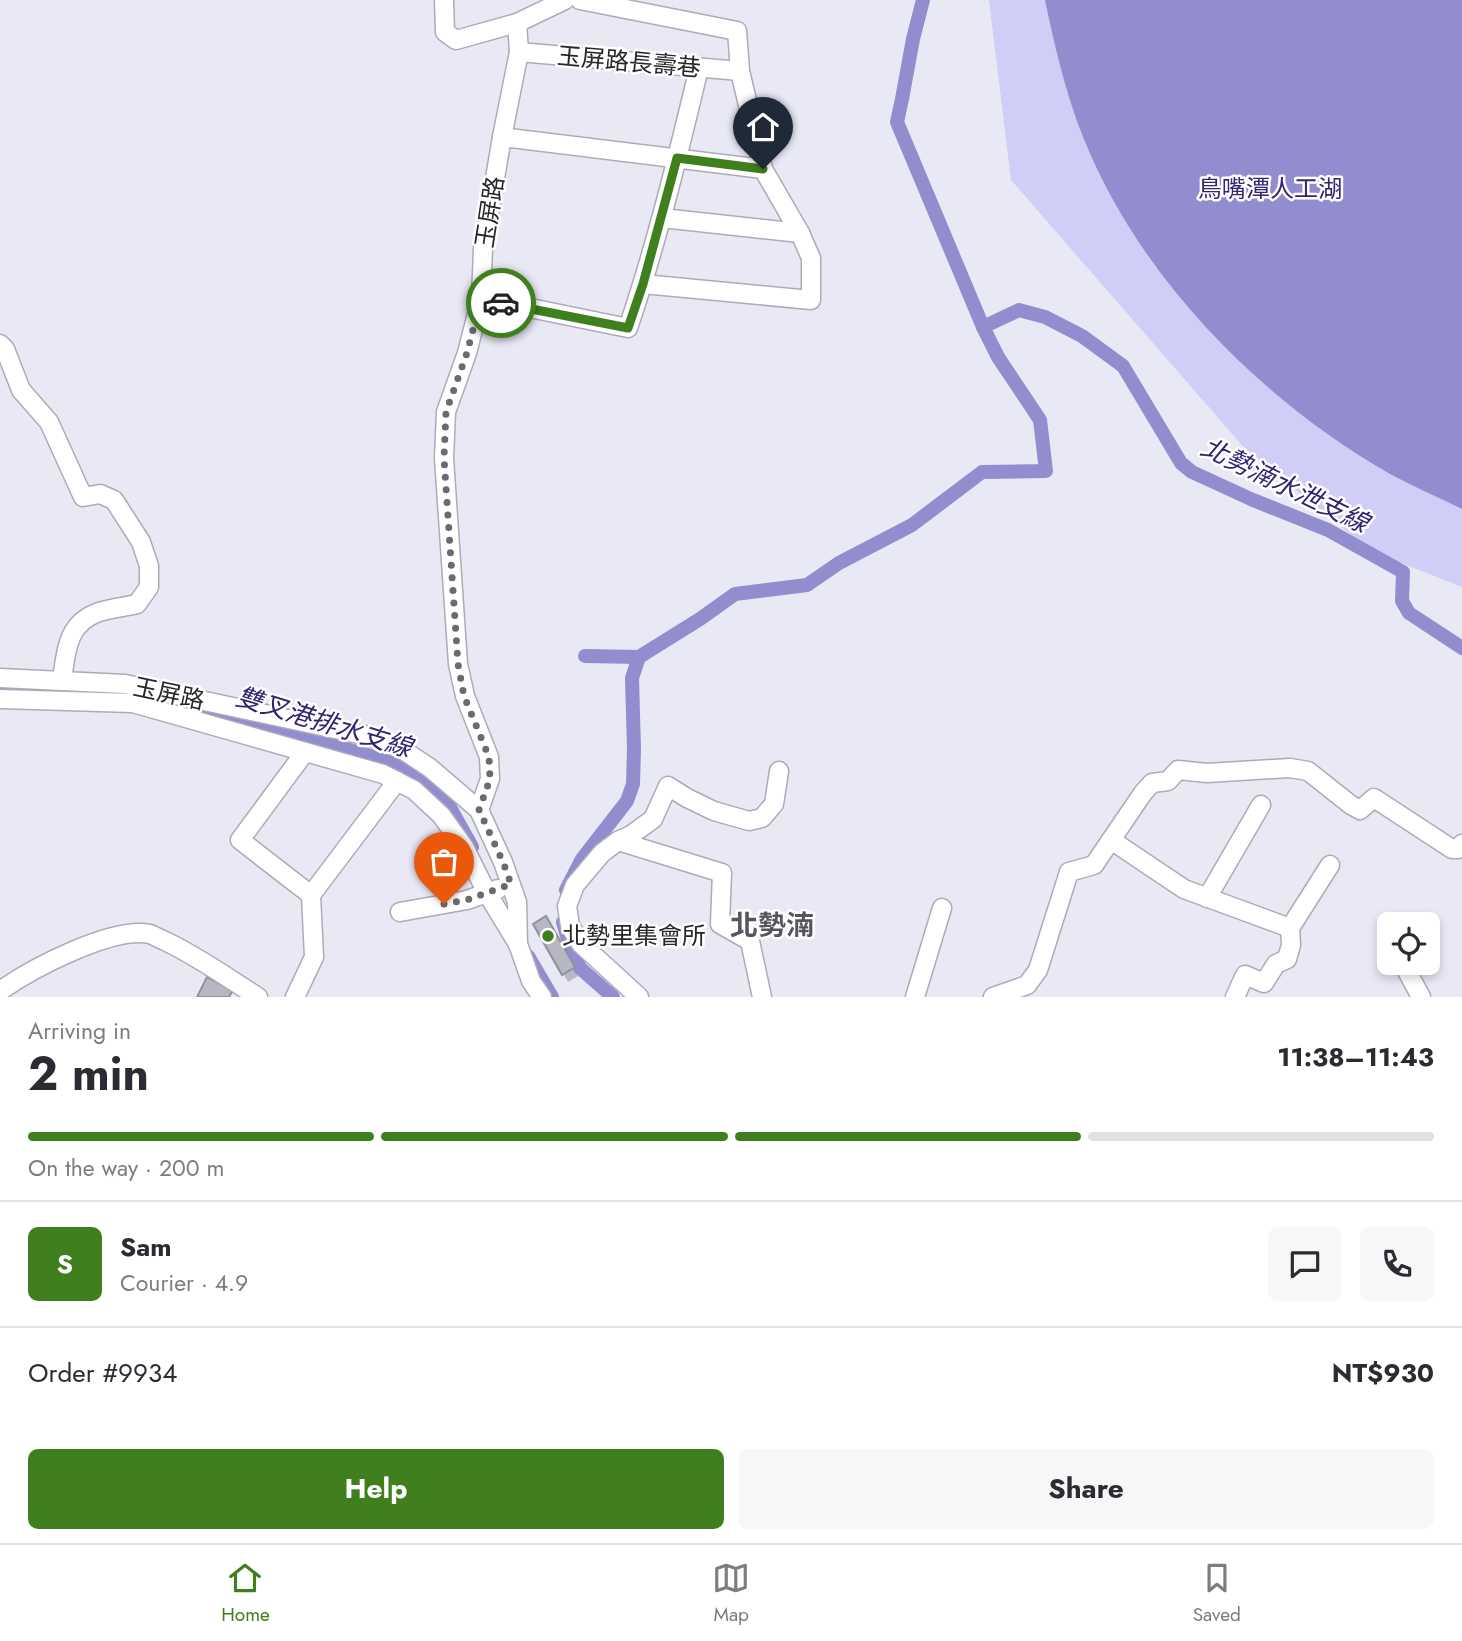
<!DOCTYPE html>
<meta charset="utf-8">
<style>
:root{--surface:#fff;--page:#f7f7f7;--text:#2b2b33;--muted:#7c7c81;--line:#e1e1e2;--accent:#3f7f1e}
body{margin:0;font-family:Jost,"Noto Sans TC",sans-serif;background:var(--page);color:var(--text);height:100vh;display:flex;flex-direction:column;font-size:26px;white-space:nowrap}
*{box-sizing:border-box;margin:0}
p{font-size:23px;color:var(--muted)}
.icon{flex:none;width:38px;height:38px;fill:none;stroke:currentColor;stroke-width:2;stroke-linecap:round;stroke-linejoin:round}
.map{position:relative;height:997px;overflow:hidden}
.sheet{display:flex;flex-direction:column;background:var(--surface);flex:1}
.sheet>*{flex:none}
.fabs{position:absolute;left:1377px;top:912px;display:grid;gap:14px}
.fabs a{display:grid;place-items:center;width:63px;height:63px;border-radius:10px;background:var(--surface);box-shadow:0 4px 10px #0003;font-size:35px}
.pin{position:absolute;display:grid;place-items:center;width:60px;height:60px;color:#fff;margin:-72px -30px;border-radius:50% 50% 50% 0;rotate:-45deg;box-shadow:0 0 7px #0007}
.pin .icon{rotate:45deg}
.courier{position:absolute;display:grid;place-items:center;width:70px;height:70px;margin:-35px;border:5px solid #3f7f1e;border-radius:50%;background:#fff;color:#222;box-shadow:0 2px 9px #0007}
.summary em{font-style:normal;font-weight:700}
.summary div{display:flex;flex-direction:column-reverse}
.summary{display:flex;align-items:center;justify-content:space-between;height:119px;padding:0 28px}
h1{font-size:46px;font-weight:700;line-height:52px}
.bar{display:grid;grid-template-columns:repeat(4,1fr);gap:10px 7px;align-content:center;height:84px;padding:0 28px}
.bar i{height:9px;border-radius:5px;background:var(--line)}
.bar .on{background:var(--accent)}
.bar p{grid-column:span 4}
.line{display:flex;align-items:center;gap:18px;padding:0 28px;border-top:2px solid var(--line)}
.line div{flex:1}
.round{display:grid;place-items:center;flex:none;width:74px;height:74px;border-radius:10px;background:var(--page)}
.button{display:flex;gap:14px;margin-top:auto;padding:14px 28px}
.button a{flex:1;height:80px;border-radius:10px;background:var(--accent);color:#fff;font-size:28px;font-weight:700;line-height:80px;text-align:center}
.button a+a{background:var(--page);color:var(--text)}
.menu{display:flex;justify-content:space-around;align-items:center;height:98px;border-top:2px solid var(--line);background:var(--surface);font-size:19px;color:var(--muted)}
.menu a{display:grid;justify-items:center;gap:4px}
.menu .on{color:var(--accent)}
.map>svg:first-child{display:block}
.green{fill:#d0cef6}
.water{fill:#928dce}
.shadow{fill:#0003}
.lines{fill:none;stroke-linecap:round;stroke-linejoin:round}
.canal{stroke:#928dce;stroke-width:14}
.building{fill:#b7b6c3;stroke:#91919d;stroke-width:2}
.minor-casing{stroke:#acabb8;stroke-width:21}
.minor{stroke:#fff;stroke-width:18}
.done{stroke:#6a6a72;stroke-width:7;stroke-dasharray:0 12.6}
.route{stroke:#3f7f1e;stroke-width:9}
.poi-dot{fill:#3f7f1e;stroke:#fff;stroke-width:2.5}
.labels{text-anchor:middle;stroke-width:5;stroke-linejoin:round;paint-order:stroke}
.street-label{font-size:24px;fill:#26262b;stroke:#fff}
.park-label{font-size:24px;fill:#352471;stroke:#fff}
.poi-label{font-size:24px;fill:#26262b;stroke:#fff;text-anchor:start}
.water-label{font-size:26px;font-style:italic;fill:#342370;stroke:#fff}
.quarter-label{font-size:28px;font-weight:bold;fill:#555560;stroke:#fff}
</style>
<div class="map">
<svg width="1462" height="997" viewBox="0 0 1462 997">
<rect width="100%" height="100%" fill="#e9e9f6"/>
<path class="green" d="M989 0H1462V587L1371 551 1247 451 1011 180Z"/>
<path class="water" d="M1045 0H1462V509C1438 497 1414 487 1390 474 1266 403 1151 289 1092 158 1069 108 1056 53 1045 0Z"/>
<path class="shadow" d="M545 919 578 976 568 982 535 925Z"/>
<g class="lines">
<g class="canal">
<path d="M983 327 1019 310 1045 317 1082 336 1123 366 1181 463 1192 472 1253 500 1328 530 1403 572 1402 601 1409 613 1462 648"/>
<path d="M585 656 639 657 700 619 735 594 807 585 839 563 912 525 982 472 1046 471 1040 420 998 357 983 327 897 122 902 99 913 39 923 0"/>
<path d="M0 688H49"/>
<path d="M97 690 146 697"/>
<path d="M179 704 291 733 391 762 411 772 448 804 472 847"/>
<path d="M566 890 582 859 627 801 633 784 634 749 632 678 639 657"/>
<path d="M563 922 568 940 580 968 613 997"/>
<path d="M528 956 552 997"/>
</g>
</g>
<g class="building">
<path d="M546 916 575 967 562 975 533 924Z"/>
<path d="M207 977 233 990 229 997H197Z"/>
</g>
<g class="lines">
<g class="minor-casing">
<g id="minor">
<path d="M444 0 445 32 456 40 517 23 565 0"/>
<path d="M580 0 737 31 740 71 763 169 800 233 811 258V300L643 284"/>
<path d="M519 52 740 71"/>
<path d="M502 137 763 169"/>
<path d="M662 218 800 233"/>
<path d="M481 298 628 328C657 243 678 155 699 68"/>
<path d="M0 344 5 349 21 390 49 422 83 497 100 494 114 500 141 542 149 566V587L137 604C125 607 111 608 99 612 67 623 66 651 62 680"/>
<path d="M0 678 125 684 368 736 400 748 430 768 479 810 503 862 517 902 518 944 531 981 542 997"/>
<path d="M0 699 133 703 383 774 414 790 441 815 464 847 487 893 518 944"/>
<path d="M479 810 490 779 489 757 465 696 458 664 444 458 446 412 467 353 481 298 483 249 502 137 519 52 517 23"/>
<path d="M1111 840 1143 793 1152 783 1168 781 1178 770 1207 773 1290 768 1308 771 1351 805 1360 810 1374 798 1452 849H1458L1462 844"/>
<path d="M618 841 722 873 720 924 750 941 762 997"/>
<path d="M311 895 397 781"/>
<path d="M1207 898 1261 805"/>
<path d="M400 912 467 900 498 889"/>
<path d="M1406 962 1407 971 1421 997"/>
<path d="M0 991C31 969 112 926 150 934 155 936 160 939 165 941 197 956 228 978 258 997"/>
<path d="M295 997 314 957 311 895 240 840 305 752"/>
<path d="M639 997 581 944 570 926 567 906 575 885 602 853 618 841 631 835 653 819 668 786 687 798 714 811 749 821 762 818 774 804 779 771"/>
<path d="M915 997 942 908"/>
<path d="M993 997 1027 985 1038 970 1069 872 1094 865 1111 840 1184 889 1290 928"/>
<path d="M1235 997 1245 975 1264 983 1276 964 1287 959 1291 945 1290 928 1330 865"/>
</g>
</g>
<use href="#minor" class="minor"/>
</g>
<g class="lines">
<path class="done" d="M444 904 467 900 511 884 503 862 479 810 490 779 489 757 464 696 458 664 444 458 446 412 467 353 481 298 501 303"/>
<path class="route" d="M501 303 628 328 643 284 677 158 763 169"/>
</g>
<circle class="poi-dot" cx="548" cy="936" r="7"/>
<g class="labels">
<g class="street-label">
<text transform="translate(629 62) rotate(5)" y="8">玉屏路長壽巷</text>
<text transform="translate(490 212) rotate(-81)" y="8">玉屏路</text>
<text transform="translate(169 694) rotate(12)" y="8">玉屏路</text>
</g>
<g class="park-label">
<text x="1270" y="197">鳥嘴潭人工湖</text>
</g>
<g class="poi-label">
<text x="562" y="944">北勢里集會所</text>
</g>
<g class="water-label">
<text transform="translate(1285 485) rotate(26)" y="9">北勢湳水泄支線</text>
<text transform="translate(324 722) rotate(17)" y="9">雙叉港排水支線</text>
</g>
<g class="quarter-label">
<text x="772" y="935">北勢湳</text>
</g>
</g>
</svg>
<div class="fabs">
<a><svg class="icon" aria-label="locate" viewBox="0 0 24 24"><circle cx="12" cy="12" r="6"/><path d="M12 2v4M12 18v4M2 12h4M18 12h4"/></svg></a>
</div>
<div class="pin" style="left:444px;top:904px;background:#ea580c"><svg class="icon" aria-label="bag" viewBox="0 0 24 24"><path d="M5 8h14l-1 12H6zM9 8a3 3 0 0 1 6 0"/></svg></div>
<div class="pin" style="left:763px;top:169px;background:#1f2937"><svg class="icon" aria-label="home" viewBox="0 0 24 24"><path d="M3 11l9-7 9 7M6 9v11h12V9"/></svg></div>
<div class="courier" style="left:501px;top:303px"><svg class="icon" aria-label="car" viewBox="0 0 24 24"><path d="M5 17H2v-5l4-1 3-4h7l3 4 3 1v5h-3M9 17h6M6 11h13"/><circle cx="7" cy="17" r="2"/><circle cx="17" cy="17" r="2"/></svg></div>
</div>
<section class="sheet">
<div class="summary"><div><h1>2 min</h1><p>Arriving in</p></div><em>11:38–11:43</em></div>
<div class="bar"><i class="on"></i><i class="on"></i><i class="on"></i><i></i><p>On the way · 200 m</p></div>
<div class="line" style="height:126px"><b class="round" style="background:var(--accent);color:#fff">S</b><div><b>Sam</b><p>Courier · 4.9</p></div><a class="round"><svg class="icon" aria-label="chat" viewBox="0 0 24 24"><path d="M4 5h16v11H9l-5 4z"/></svg></a><a class="round"><svg class="icon" aria-label="phone" viewBox="0 0 24 24"><path d="M5 4h4l2 5-3 2q2 4 5 5l2-3 5 2v4C11 20 4 13 5 4z"/></svg></a></div>
<div class="line" style="height:91px"><div>Order #9934</div><b>NT$930</b></div>
<div class="button"><a>Help</a><a>Share</a></div>
</section>
<nav class="menu">
<a class="on"><svg class="icon" aria-label="home" viewBox="0 0 24 24"><path d="M3 11l9-7 9 7M6 9v11h12V9"/></svg>Home</a>
<a><svg class="icon" aria-label="map" viewBox="0 0 24 24"><path d="M3 6l6-2 6 2 6-2v14l-6 2-6-2-6 2zM9 4v14M15 6v14"/></svg>Map</a>
<a><svg class="icon" aria-label="saved" viewBox="0 0 24 24"><path d="M7 4h10v16l-5-4-5 4z"/></svg>Saved</a>
</nav>
